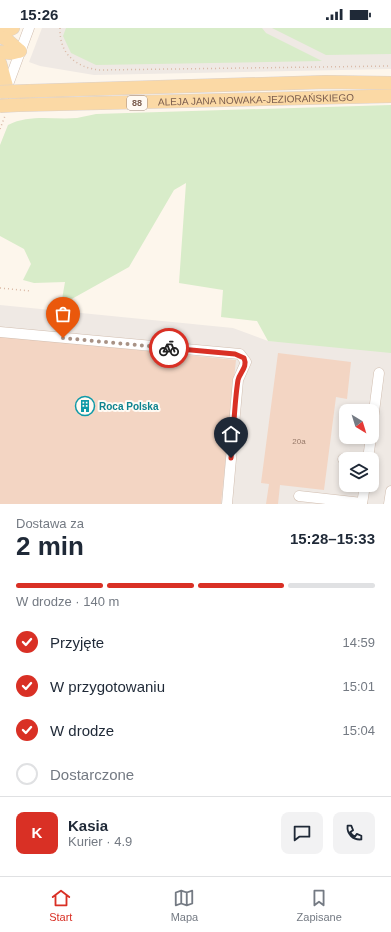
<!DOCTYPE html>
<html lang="pl">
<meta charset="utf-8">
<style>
:root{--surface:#fff;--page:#f2f2f3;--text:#1f2937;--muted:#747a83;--line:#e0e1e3;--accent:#d93025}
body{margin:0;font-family:Arial,sans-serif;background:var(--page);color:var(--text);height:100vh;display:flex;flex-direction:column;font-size:15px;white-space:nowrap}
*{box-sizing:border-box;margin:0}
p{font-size:13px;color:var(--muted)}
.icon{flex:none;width:22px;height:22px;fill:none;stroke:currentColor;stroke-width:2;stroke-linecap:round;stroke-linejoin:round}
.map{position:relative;height:476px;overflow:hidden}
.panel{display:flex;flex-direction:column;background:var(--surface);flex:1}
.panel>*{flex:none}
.needle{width:26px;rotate:142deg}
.buttons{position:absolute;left:339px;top:376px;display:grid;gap:8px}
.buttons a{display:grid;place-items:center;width:40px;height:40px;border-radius:8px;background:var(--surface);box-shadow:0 2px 6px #0003;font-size:20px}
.pin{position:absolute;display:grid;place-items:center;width:34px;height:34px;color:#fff;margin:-41px -17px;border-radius:50% 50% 50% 0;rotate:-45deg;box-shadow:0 0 4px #0007}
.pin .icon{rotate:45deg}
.courier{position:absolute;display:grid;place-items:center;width:40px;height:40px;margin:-20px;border:3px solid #d93025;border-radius:50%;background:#fff;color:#222;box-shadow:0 1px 5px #0007}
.summary em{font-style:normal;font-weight:700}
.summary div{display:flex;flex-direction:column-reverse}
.summary{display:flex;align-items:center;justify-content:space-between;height:68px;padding:0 16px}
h1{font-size:26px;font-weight:700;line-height:30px}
.bar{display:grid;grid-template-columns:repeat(4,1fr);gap:6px 4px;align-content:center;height:48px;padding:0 16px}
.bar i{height:5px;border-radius:3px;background:var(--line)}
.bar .current{background:var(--accent)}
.bar p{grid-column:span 4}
.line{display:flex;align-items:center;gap:10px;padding:0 16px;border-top:1px solid var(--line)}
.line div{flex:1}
.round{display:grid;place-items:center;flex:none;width:42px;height:42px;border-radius:8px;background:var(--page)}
ol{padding:0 16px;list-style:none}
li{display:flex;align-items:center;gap:12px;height:44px}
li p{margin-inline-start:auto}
li .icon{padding:4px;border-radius:50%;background:var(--accent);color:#fff;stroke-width:4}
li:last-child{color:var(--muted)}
li i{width:22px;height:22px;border:2px solid var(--line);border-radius:50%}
.status{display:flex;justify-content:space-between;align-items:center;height:28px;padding:0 20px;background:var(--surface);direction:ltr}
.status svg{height:11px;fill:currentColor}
.dock{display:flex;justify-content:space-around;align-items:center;height:56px;border-top:1px solid var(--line);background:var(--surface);font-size:11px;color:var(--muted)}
.dock a{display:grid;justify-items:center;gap:2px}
.dock .current{color:var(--accent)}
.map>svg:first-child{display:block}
.industrial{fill:#efe9e4;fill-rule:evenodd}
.green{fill:#d8ecc9}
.building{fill:#f3d5c3}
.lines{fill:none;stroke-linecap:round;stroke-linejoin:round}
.minor-casing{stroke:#d1beb0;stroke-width:11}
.major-casing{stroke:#dad1cd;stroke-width:14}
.path{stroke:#d9b8a5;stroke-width:1.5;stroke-dasharray:1 3;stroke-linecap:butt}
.minor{stroke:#fff;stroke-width:10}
.major{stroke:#fbd9a5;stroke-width:13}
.major-bridge-casing{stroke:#dad1cd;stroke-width:14;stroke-linecap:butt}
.major-bridge{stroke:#fbd9a5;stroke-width:13}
.done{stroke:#a89285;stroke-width:4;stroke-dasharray:0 7.2}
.route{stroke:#d93025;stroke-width:5}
.labels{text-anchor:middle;stroke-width:4;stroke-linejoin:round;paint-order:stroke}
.number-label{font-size:8px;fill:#987a6a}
.shield{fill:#fffaf3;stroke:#a28b7f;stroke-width:1}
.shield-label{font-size:9px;font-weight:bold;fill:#7a5c4d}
.street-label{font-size:10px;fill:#7a5c4d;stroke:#fffaf3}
.culture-label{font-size:10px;font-weight:bold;fill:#0d838f;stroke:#fffaf3;text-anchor:start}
</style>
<div class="status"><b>15:26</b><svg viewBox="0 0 49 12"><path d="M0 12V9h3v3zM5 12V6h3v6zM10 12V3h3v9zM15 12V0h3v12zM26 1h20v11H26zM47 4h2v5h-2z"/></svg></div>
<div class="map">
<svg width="391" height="476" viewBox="0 0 391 476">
<rect width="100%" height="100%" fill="#fdf6ec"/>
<g class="industrial">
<path d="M42 0H391V41L94 47 40 38 29 34Z"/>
<path d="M0 277 233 300 268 313 391 316V476H0ZM346 383H372V409H346ZM346 431H372V457H346Z"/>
</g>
<g class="green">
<path d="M66 0H262L266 5 322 33 96 37 71 25 63 8Z"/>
<path d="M272 0H391V26L326 27Z"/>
<path d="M391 77V325L268 313 257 293 221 289 223 262 179 255 186 155 174 162 129 239 61 277 65 254 34 255 23 252 31 236 24 221 0 208V117L8 97C30 86 53 92 77 90 83 89 90 87 96 86Z"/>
</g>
<g class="building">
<path d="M0 308 236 332 221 476H0Z"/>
<path d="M278 325 351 334 347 371 336 369 324 462 280 457 278 476H266L269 456 261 455Z"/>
</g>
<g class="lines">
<g class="minor-casing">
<g id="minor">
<path d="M0 78 29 0"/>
<path d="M0 304 240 326 246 334 238 352 227 476"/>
<path d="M372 399 379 345"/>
<path d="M343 431H346"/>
<path d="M368 431 371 409"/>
<path d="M299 468 362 475"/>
<path d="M362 476 365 457"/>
<path d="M389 476 391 463"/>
</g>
</g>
<g class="major-casing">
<g id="major">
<path d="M0 6 13 0"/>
<path d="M0 9 6 11 20 23"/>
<path d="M0 24 12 25 20 23"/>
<path d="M0 35 7 60"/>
<path d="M29 63 326 54 391 55"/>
<path id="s1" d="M18 77 391 68"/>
</g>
</g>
<g class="path">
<path d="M60 0C59 25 75 39 99 42L391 38"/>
<path d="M0 101 5 88"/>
<path d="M0 260 31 263"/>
</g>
<use href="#minor" class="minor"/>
<use href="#major" class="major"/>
<g class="major-bridge-casing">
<g id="major-bridge">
<path d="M0 64 29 63"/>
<path d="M0 78 18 77"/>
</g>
</g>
<use href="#major-bridge" class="major-bridge"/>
</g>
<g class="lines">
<path class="done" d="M63 310 169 320"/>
<path class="route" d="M169 320 235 326 244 330C248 339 240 344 238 352 234 377 234 404 231 430"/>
</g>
<defs>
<g id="building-ring" transform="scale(1)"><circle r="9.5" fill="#fffaf3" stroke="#0f9aa8" stroke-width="1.5"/><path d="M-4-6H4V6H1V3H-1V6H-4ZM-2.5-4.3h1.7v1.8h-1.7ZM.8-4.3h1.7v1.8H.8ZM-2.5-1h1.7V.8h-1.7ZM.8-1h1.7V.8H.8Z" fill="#0f9aa8"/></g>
</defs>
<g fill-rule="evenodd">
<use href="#building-ring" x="85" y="378"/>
</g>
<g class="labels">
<g class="number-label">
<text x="299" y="416">20a</text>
</g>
<rect class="shield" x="127" y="68" width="20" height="14" rx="3"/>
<g class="shield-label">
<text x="137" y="78">88</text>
</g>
<g class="street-label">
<text dy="4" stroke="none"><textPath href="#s1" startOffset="238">ALEJA JANA NOWAKA-JEZIORAŃSKIEGO</textPath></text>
</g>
<g class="culture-label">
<text x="99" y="382">Roca Polska</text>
</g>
</g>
</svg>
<div class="buttons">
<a><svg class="needle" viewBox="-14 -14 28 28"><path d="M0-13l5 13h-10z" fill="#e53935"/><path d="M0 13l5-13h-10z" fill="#747a83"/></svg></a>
<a><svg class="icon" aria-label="layers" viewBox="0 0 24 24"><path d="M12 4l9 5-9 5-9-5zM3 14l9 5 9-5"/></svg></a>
</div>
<div class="pin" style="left:63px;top:310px;background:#ea580c"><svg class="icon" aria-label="bag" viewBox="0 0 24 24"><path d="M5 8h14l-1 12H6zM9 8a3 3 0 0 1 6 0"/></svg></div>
<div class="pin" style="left:231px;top:430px;background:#1f2937"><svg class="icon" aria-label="home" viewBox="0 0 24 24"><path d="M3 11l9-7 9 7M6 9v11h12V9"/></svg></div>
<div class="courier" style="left:169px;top:320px"><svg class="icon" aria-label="bike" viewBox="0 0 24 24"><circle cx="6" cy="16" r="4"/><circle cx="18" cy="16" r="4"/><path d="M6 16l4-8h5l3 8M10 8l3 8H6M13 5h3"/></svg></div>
</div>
<section class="panel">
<div class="summary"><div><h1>2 min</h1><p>Dostawa za</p></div><em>15:28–15:33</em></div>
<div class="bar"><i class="current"></i><i class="current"></i><i class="current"></i><i></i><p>W drodze · 140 m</p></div>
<ol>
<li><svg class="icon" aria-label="check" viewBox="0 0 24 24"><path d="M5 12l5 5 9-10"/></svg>Przyjęte<p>14:59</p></li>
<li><svg class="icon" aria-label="check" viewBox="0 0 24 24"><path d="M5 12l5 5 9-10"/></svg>W przygotowaniu<p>15:01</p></li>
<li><svg class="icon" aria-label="check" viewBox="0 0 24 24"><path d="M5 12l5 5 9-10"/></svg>W drodze<p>15:04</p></li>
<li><i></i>Dostarczone</li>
</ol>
<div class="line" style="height:72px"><b class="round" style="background:var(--accent);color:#fff">K</b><div><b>Kasia</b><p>Kurier · 4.9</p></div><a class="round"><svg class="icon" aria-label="chat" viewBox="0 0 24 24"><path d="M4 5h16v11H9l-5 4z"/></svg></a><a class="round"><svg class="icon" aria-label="phone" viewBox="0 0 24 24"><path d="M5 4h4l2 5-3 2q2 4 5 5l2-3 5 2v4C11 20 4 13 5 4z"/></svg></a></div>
</section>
<nav class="dock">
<a class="current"><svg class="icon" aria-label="home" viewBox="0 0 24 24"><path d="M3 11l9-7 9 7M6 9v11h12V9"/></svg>Start</a>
<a><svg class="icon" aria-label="map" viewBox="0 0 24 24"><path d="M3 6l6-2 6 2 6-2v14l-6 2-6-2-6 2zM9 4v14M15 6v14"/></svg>Mapa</a>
<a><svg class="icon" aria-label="saved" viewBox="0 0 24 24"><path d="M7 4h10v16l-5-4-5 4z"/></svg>Zapisane</a>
</nav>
